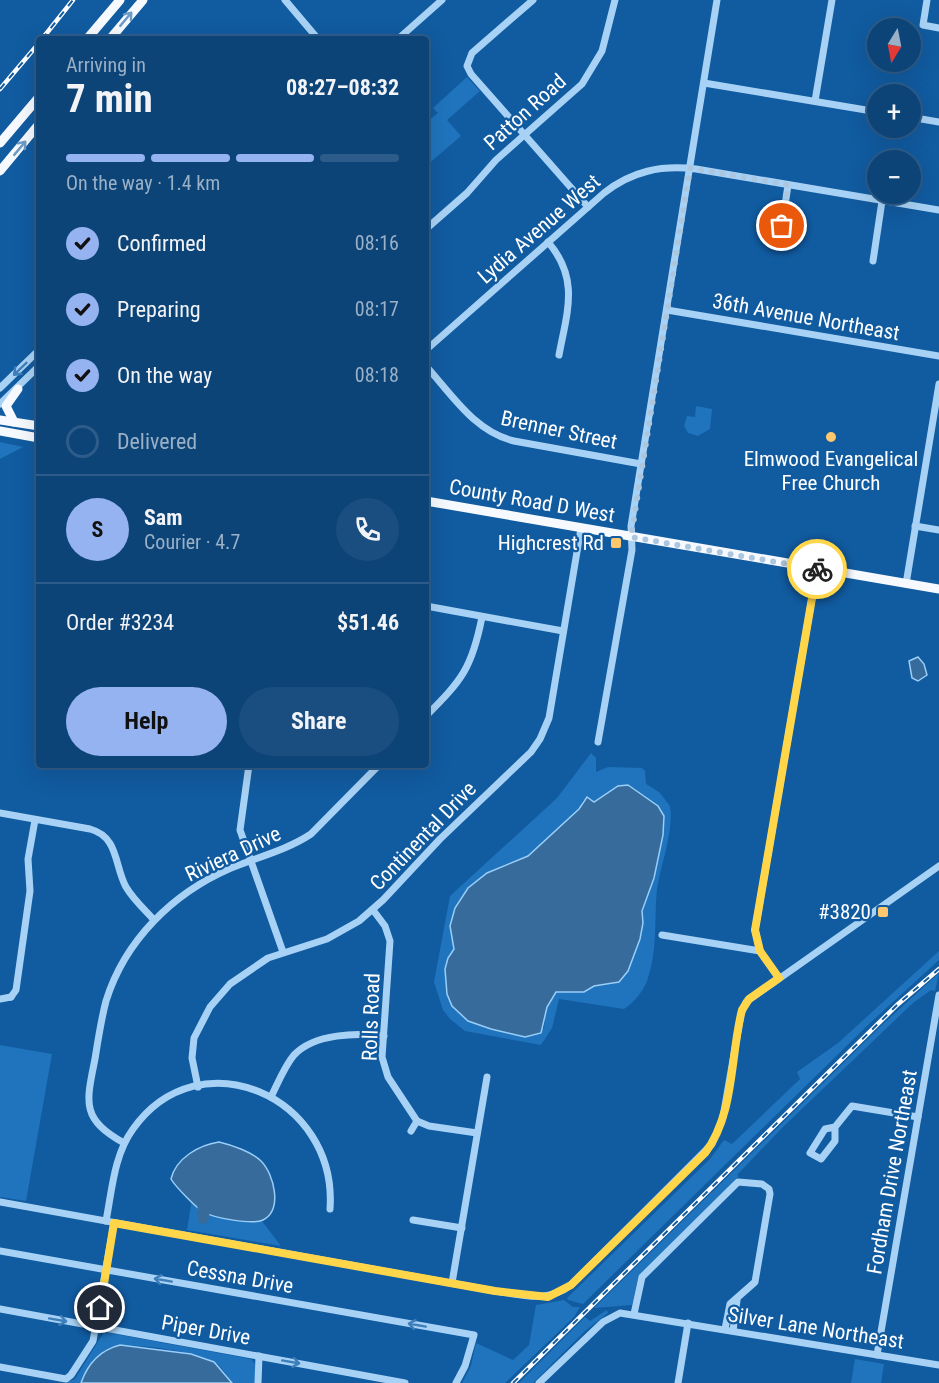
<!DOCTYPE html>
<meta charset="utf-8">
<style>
:root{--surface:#0d4478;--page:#1b4e80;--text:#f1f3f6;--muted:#9ab0c6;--line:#2d5c8a;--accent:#95b2f1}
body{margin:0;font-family:"Roboto Condensed",sans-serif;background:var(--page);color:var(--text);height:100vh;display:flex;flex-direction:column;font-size:22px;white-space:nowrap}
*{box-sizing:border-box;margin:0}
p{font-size:20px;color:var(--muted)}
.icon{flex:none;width:33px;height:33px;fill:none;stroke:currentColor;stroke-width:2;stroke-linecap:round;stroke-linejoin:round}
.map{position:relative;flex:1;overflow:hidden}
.panel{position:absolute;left:36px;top:36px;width:393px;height:732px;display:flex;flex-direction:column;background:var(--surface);border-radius:6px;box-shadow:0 6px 24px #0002,0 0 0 2px var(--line)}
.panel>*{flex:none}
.needle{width:39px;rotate:190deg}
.buttons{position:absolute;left:867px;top:18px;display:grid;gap:12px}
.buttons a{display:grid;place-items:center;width:54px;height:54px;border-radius:50%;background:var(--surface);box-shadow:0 6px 24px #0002,0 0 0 2px var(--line);font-size:30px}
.pin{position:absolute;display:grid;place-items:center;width:51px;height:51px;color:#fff;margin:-26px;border:3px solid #fff;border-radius:50%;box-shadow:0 2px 6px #0007}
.courier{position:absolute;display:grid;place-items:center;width:60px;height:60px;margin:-30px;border:4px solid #ffd54a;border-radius:50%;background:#fff;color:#222;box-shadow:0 2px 8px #0007}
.summary em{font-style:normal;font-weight:700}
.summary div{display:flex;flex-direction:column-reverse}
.summary{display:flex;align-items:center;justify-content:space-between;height:102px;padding:0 30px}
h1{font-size:39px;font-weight:700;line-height:45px}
.bar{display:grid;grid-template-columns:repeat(4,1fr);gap:9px 6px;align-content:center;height:72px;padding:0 30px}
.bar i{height:8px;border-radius:4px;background:var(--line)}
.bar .on{background:var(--accent)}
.bar p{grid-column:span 4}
.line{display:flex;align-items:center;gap:15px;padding:0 30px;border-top:2px solid var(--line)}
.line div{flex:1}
.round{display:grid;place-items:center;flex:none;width:63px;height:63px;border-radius:32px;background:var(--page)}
ol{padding:0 30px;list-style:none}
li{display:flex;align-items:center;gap:18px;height:66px}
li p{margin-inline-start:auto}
li .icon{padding:6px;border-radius:50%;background:var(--accent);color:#111;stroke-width:4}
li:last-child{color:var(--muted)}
li i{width:33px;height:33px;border:3px solid var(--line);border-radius:50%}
.primary-button{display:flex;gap:12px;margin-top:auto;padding:12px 30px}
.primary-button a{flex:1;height:69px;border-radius:36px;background:var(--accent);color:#111;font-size:24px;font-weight:700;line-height:69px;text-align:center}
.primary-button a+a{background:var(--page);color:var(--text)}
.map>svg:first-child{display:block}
.green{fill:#1f74bd;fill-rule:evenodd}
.water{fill:#366b9c;stroke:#9acef8;stroke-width:1.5}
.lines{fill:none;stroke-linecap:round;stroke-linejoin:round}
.river{stroke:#366b9c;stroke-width:12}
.minor{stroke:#a8d2f5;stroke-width:7}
.major{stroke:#f6faff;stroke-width:9}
.rail-casing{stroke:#fff;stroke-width:4.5}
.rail{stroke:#115ba0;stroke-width:2;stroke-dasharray:7;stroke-linecap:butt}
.oneway{stroke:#6d9bc6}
.oneway2{stroke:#3e7fba}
.done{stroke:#acc6de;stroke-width:6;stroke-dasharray:0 10.8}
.route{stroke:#ffd54a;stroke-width:8}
.poi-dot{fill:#ffc86c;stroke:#115ba0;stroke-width:2}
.labels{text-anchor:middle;stroke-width:4.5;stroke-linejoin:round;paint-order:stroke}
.street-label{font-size:21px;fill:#fff;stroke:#115ba0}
.poi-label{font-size:21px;fill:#fff;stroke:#115ba0;text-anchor:end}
</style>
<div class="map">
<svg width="939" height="1383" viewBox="0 0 939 1383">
<rect width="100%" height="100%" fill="#115ba0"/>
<g class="green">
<path d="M467 77 480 91 447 120 461 136 426 166V123L438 113 433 108Z"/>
<path d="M696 406 712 409 710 429 698 436 688 433 684 426 687 416 695 417Z"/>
<path d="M0 442 23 447 0 459Z"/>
<path d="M591 753 596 758V772L608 767 642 768 645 771 646 784 659 792 670 806C674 831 661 863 657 889 654 920 658 950 647 981 643 992 633 1003 624 1009L559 999 552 1028 541 1045 465 1031 450 1019 443 1010 434 982 450 896 557 798ZM632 787 658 806 664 821 654 879 643 908 641 937 632 961 622 980 613 984 556 992 546 1007 544 1028 507 1032 491 1029 468 1021 452 1006 447 994 446 963 454 949 450 926 455 908 468 888 487 873 528 856 579 809 583 800 593 803 614 789Z"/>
<path d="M939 951V960L870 1023 583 1304 568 1300 567 1298 710 1159 724 1140 732 1144 800 1079 797 1072 838 1043Z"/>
<path d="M939 973 935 991 931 990 913 1003 783 1127 737 1175 739 1176 638 1278 632 1305 594 1308 883 1024Z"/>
<path d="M0 1045 52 1054 26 1201 0 1197Z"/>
<path d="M192 1199C209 1219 236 1223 262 1221L281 1246 187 1230Z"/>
<path d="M564 1300 573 1307H580L574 1317 505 1383H462L471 1366 476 1343 513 1360 529 1345 536 1305Z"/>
<path d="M607 1310 608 1313 585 1331 533 1383H519L585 1317 590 1321Z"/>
<path d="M104 1332 251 1359 255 1364V1383H232C227 1376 222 1367 214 1362 196 1352 122 1339 105 1350 94 1357 86 1370 81 1383H64L75 1379Z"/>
<path d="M855 1359 884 1364 881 1383H851Z"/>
</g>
<g class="water">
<path d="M918 657 924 664 927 675 918 681 912 678 909 661Z"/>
<path d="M628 785 658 806 664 816 663 835 654 878 642 911 643 923 640 939 628 971 619 982 594 986 584 992H556L547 1007 541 1033 525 1037 491 1029 468 1021 452 1006 447 994 445 969 448 958 454 949 450 926 455 908 468 888 487 873 528 856 579 809 587 797 594 802 618 786Z"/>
<path d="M219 1142C232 1145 252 1152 261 1161 274 1174 283 1210 263 1220 253 1225 213 1218 204 1212 197 1209 175 1186 171 1179 176 1158 199 1145 219 1142Z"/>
<path d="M120 1345 191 1354 214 1362 232 1383H81C88 1363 100 1350 120 1345Z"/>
</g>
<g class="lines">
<path class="river" d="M203 1212V1218L204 1197"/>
<g class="minor">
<path d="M285 0 318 39"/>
<path d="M533 0 472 53 467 66 471 74 588 207"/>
<path d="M927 0 923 25 939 28"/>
<path d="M398 39 442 0"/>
<path d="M704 83 878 112"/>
<path d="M815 101 832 0"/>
<path d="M910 117 939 122"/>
<path d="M426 229 467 193 496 160 582 84 602 51 615 0"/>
<path d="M548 242C580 279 567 312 559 355"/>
<path d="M779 246 788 185"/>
<path d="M873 261 882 201"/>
<path d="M667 310 939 356"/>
<path d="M426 350 604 193C632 171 661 165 696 169L939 210"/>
<path d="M426 366C452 395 475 432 514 441L641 464"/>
<path d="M0 388 39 350"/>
<path d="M0 404 39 366"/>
<path d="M915 526 939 530"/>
<path d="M906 584 939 384"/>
<path d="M426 606 563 631"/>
<path d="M426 716C462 680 472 668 482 617"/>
<path d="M598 742 632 550 631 526 717 0"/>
<path d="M249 765 240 830 283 952"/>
<path d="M0 813 90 829C119 837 114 865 126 887 133 899 144 909 154 920"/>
<path d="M373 910 385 926 390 941 382 1057 388 1077 417 1121 429 1126 477 1133"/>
<path d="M662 935 760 951"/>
<path d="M779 978 760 951 755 930 817 569"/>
<path d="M11 997 16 990 30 891 28 859 35 820"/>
<path d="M0 999 11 997"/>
<path d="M198 1087 192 1058 194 1038 210 1007 230 984 268 958 327 939 359 921 383 900 440 839 531 752 540 739 549 718 581 528"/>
<path d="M271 1097C278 1083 284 1067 294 1055 315 1033 357 1033 384 1036"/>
<path d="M835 1127V1141L821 1159 810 1153 825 1129 835 1127 852 1106 918 1117"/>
<path d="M411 1131 417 1121"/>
<path d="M124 1143C81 1119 86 1103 95 1059 98 1040 101 1020 106 1001 125 940 173 893 231 868 258 857 287 850 311 834L379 765"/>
<path d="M0 1202 495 1291C522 1295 548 1303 571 1285L712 1144 723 1117 741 1014 746 1002 939 866"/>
<path d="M413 1220 462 1228"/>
<path d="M106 1221C112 1190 114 1155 133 1129 199 1036 338 1096 330 1209"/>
<path d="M0 1251 474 1335 465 1366 456 1383"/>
<path d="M452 1283 487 1077"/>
<path d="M0 1309 405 1383"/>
<path d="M634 1314 642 1277 738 1182 762 1184 769 1189 770 1194 755 1282 730 1304 725 1329"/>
<path d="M733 1331 737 1300"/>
<path d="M877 1355 939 995"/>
<path d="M0 1367 66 1379 71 1375 93 1341 114 1223"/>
<path d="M258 1383 259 1356"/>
<path d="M539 1383 603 1322 620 1313 939 1365"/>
<path d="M678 1383 688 1323"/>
</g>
<g class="major">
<path d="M87 39 120 0"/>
<path d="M110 39 143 0"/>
<path d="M0 143 39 97"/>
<path d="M0 171 39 124"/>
<path d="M0 420 39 426"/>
<path d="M14 422 6 406 18 389"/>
<path d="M0 431 39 438"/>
<path d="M426 501 939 589"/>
</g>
<g class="rail-casing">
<g id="rail">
<path d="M42 39 73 0"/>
<path d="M0 89 39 43"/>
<path d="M513 1383 897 1005 939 969"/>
</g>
</g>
<use href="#rail" class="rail"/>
</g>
<defs><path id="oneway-shaft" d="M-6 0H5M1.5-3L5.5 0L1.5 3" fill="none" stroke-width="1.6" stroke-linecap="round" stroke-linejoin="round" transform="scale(1.5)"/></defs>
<g class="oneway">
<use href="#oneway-shaft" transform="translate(126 19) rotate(-50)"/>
<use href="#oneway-shaft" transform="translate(20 148) rotate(-50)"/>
</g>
<g class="oneway2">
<use href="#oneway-shaft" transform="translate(20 369) rotate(136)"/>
<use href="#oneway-shaft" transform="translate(163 1280) rotate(-170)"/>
<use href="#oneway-shaft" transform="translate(58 1320) rotate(10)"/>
<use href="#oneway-shaft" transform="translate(417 1325) rotate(-170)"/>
<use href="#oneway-shaft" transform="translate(291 1362) rotate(10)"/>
</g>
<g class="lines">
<path class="done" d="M782 226 788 185 690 168 631 537 817 569"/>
<path class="route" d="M100 1308 114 1223 495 1291 548 1297 571 1285 705 1153C735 1114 730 1056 742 1010L749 999 779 978 760 951 755 930 817 569"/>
</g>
<g class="poi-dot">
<circle cx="831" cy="437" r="6"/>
<rect x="610" y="537" width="12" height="12" rx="3"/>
<rect x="877" y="906" width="12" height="12" rx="3"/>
</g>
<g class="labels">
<g class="street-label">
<text transform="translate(525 112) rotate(-42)" y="7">Patton Road</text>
<text transform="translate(539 229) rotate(-41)" y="7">Lydia Avenue West</text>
<text transform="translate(806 317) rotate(10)" y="7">36th Avenue Northeast</text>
<text transform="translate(559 430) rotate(12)" y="7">Brenner Street</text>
<text transform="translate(532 501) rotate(10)" y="7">County Road D West</text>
<text transform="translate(423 836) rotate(-46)" y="7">Continental Drive</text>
<text transform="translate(233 854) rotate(-25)" y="7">Riviera Drive</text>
<text transform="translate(371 1017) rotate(-88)" y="7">Rolls Road</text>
<text transform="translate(892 1172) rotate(-80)" y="7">Fordham Drive Northeast</text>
<text transform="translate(240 1277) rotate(10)" y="7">Cessna Drive</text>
<text transform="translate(816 1328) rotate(9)" y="7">Silver Lane Northeast</text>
<text transform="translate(206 1330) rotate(10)" y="7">Piper Drive</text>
</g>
<g class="poi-label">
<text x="831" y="466" text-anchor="middle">Elmwood Evangelical<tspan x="831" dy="24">Free Church</tspan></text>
<text x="604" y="550">Highcrest Rd</text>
<text x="871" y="919">#3820</text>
</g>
</g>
</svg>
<div class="buttons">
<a><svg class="needle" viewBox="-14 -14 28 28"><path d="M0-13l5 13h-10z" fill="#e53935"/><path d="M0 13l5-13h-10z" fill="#9ab0c6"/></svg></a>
<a>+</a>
<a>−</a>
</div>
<div class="pin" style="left:782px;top:226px;background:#ea580c"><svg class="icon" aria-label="bag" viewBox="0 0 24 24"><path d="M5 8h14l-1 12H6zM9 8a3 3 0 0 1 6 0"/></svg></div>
<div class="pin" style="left:100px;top:1308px;background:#1f2937"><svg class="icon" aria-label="home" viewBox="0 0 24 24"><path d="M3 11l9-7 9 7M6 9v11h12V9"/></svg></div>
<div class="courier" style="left:817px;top:569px"><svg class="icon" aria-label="bike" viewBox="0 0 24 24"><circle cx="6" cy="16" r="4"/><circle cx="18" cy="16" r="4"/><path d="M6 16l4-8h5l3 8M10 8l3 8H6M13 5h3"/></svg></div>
<section class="panel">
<div class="summary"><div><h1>7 min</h1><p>Arriving in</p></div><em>08:27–08:32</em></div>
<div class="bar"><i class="on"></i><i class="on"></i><i class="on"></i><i></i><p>On the way · 1.4 km</p></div>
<ol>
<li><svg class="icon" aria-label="check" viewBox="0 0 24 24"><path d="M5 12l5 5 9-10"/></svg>Confirmed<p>08:16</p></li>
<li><svg class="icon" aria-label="check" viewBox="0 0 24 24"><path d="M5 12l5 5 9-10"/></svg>Preparing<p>08:17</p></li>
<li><svg class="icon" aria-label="check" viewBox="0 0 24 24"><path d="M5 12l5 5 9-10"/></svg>On the way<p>08:18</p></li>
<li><i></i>Delivered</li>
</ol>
<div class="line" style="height:108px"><b class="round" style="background:var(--accent);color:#111">S</b><div><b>Sam</b><p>Courier · 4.7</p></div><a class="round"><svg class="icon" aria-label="phone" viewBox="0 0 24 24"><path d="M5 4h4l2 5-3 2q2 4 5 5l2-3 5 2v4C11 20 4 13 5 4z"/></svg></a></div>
<div class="line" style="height:78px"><div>Order #3234</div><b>$51.46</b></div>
<div class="primary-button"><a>Help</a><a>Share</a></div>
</section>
</div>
